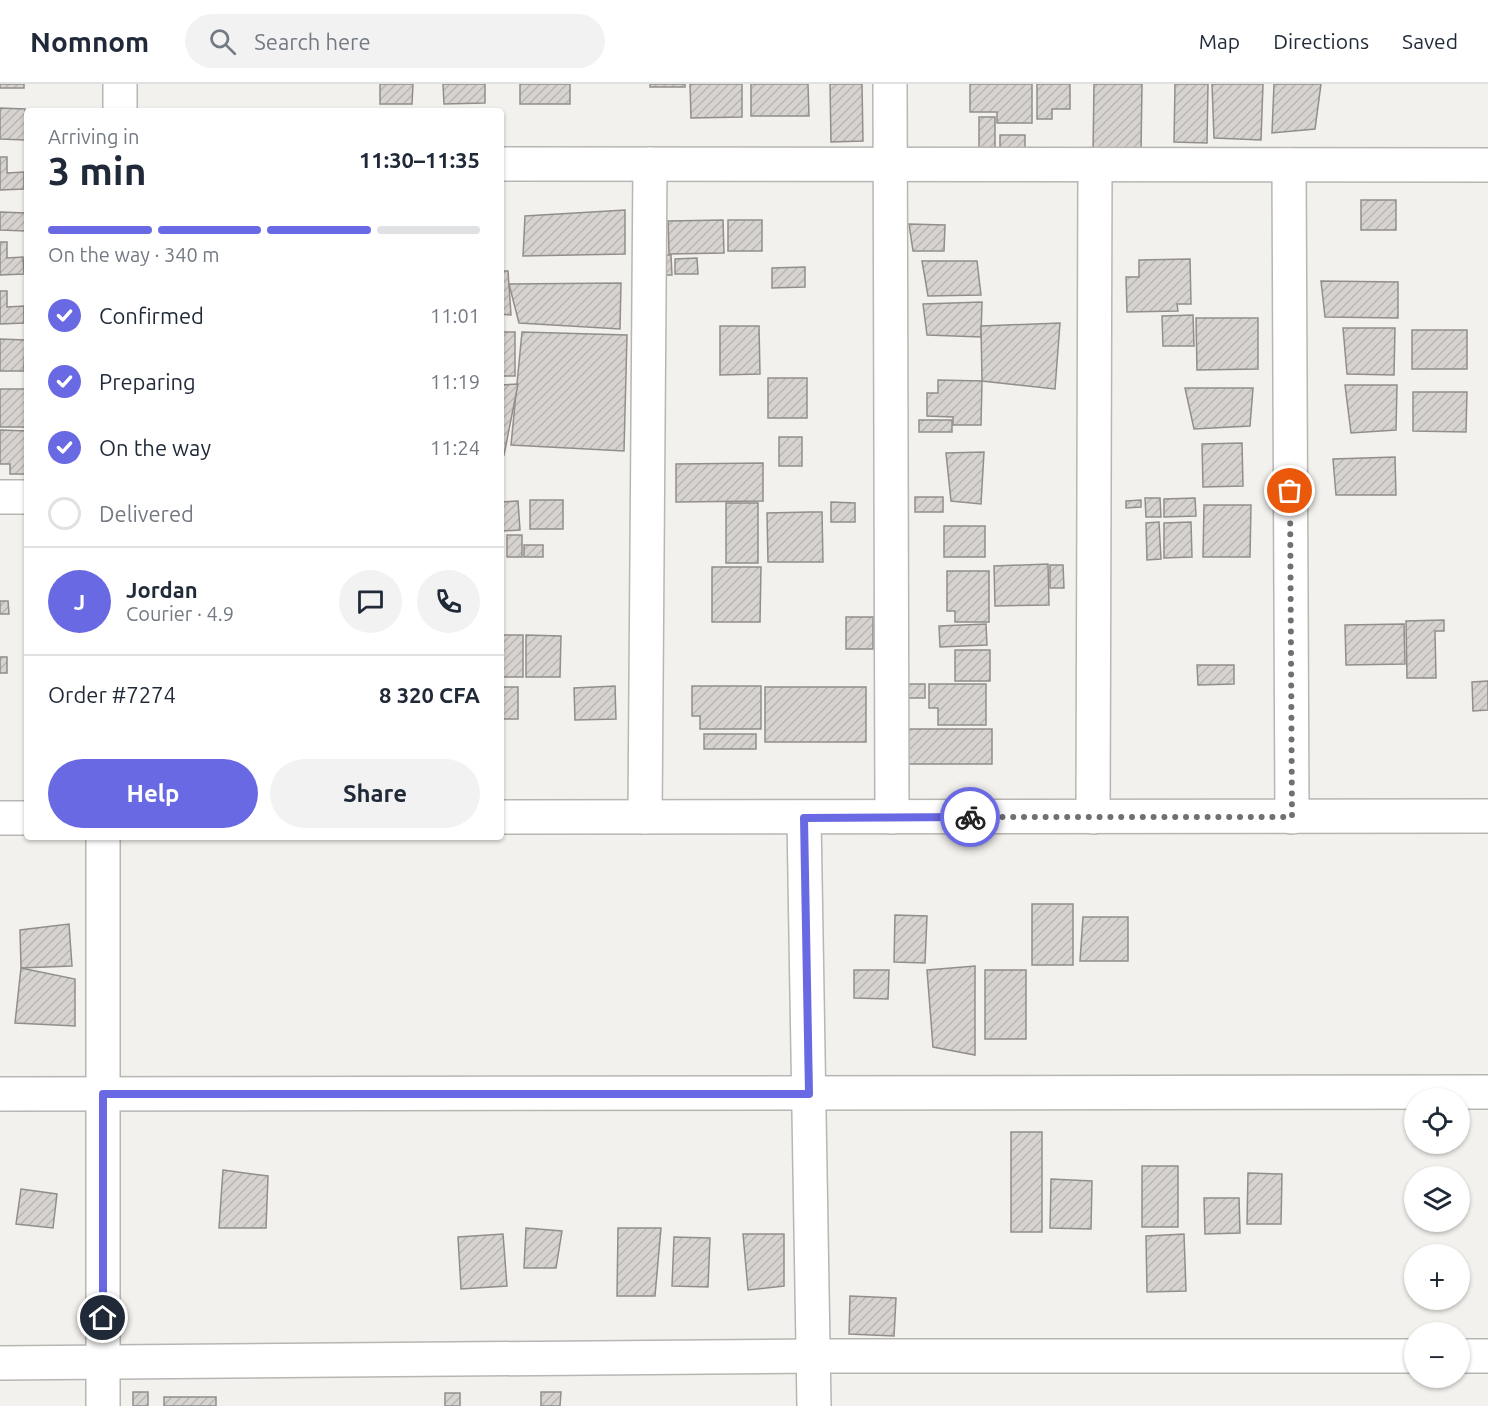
<!DOCTYPE html>
<meta charset="utf-8">
<style>
:root{--surface:#fff;--page:#f2f2f3;--text:#1f2937;--muted:#747a83;--line:#e0e1e3;--accent:#696ae3}
body{margin:0;font-family:Ubuntu,sans-serif;background:var(--page);color:var(--text);height:100vh;display:flex;flex-direction:column;font-size:22px;white-space:nowrap}
*{box-sizing:border-box;margin:0}
p{font-size:20px;color:var(--muted)}
.icon{flex:none;width:33px;height:33px;fill:none;stroke:currentColor;stroke-width:2;stroke-linecap:round;stroke-linejoin:round}
.map{position:relative;flex:1;overflow:hidden}
.side{position:absolute;left:24px;top:24px;width:480px;height:732px;display:flex;flex-direction:column;background:var(--surface);border-radius:6px;box-shadow:0 2px 4px #0004}
.side>*{flex:none}
.controls{position:absolute;left:1404px;top:1004px;display:grid;gap:12px}
.controls a{display:grid;place-items:center;width:66px;height:66px;border-radius:50%;background:var(--surface);box-shadow:0 2px 4px #0004;font-size:30px}
.pin{position:absolute;display:grid;place-items:center;width:51px;height:51px;color:#fff;margin:-26px;border:3px solid #fff;border-radius:50%;box-shadow:0 2px 6px #0007}
.courier{position:absolute;display:grid;place-items:center;width:60px;height:60px;margin:-30px;border:4px solid #696ae3;border-radius:50%;background:#fff;color:#222;box-shadow:0 2px 8px #0007}
.summary em{font-style:normal;font-weight:600}
.summary div{display:flex;flex-direction:column-reverse}
.summary{display:flex;align-items:center;justify-content:space-between;height:102px;padding:0 24px}
h1{font-size:39px;font-weight:600;line-height:45px}
.bar{display:grid;grid-template-columns:repeat(4,1fr);gap:9px 6px;align-content:center;height:72px;padding:0 24px}
.bar i{height:8px;border-radius:4px;background:var(--line)}
.bar .active{background:var(--accent)}
.bar p{grid-column:span 4}
.line{display:flex;align-items:center;gap:15px;padding:0 24px;border-top:2px solid var(--line)}
.line div{flex:1}
.round{display:grid;place-items:center;flex:none;width:63px;height:63px;border-radius:32px;background:var(--page)}
ol{padding:0 24px;list-style:none}
li{display:flex;align-items:center;gap:18px;height:66px}
li p{margin-inline-start:auto}
li .icon{padding:6px;border-radius:50%;background:var(--accent);color:#fff;stroke-width:4}
li:last-child{color:var(--muted)}
li i{width:33px;height:33px;border:3px solid var(--line);border-radius:50%}
.button{display:flex;gap:12px;margin-top:auto;padding:12px 24px}
.button a{flex:1;height:69px;border-radius:36px;background:var(--accent);color:#fff;font-size:24px;font-weight:600;line-height:69px;text-align:center}
.button a+a{background:var(--page);color:var(--text)}
header{display:flex;align-items:center;gap:36px;box-sizing:border-box;height:84px;padding:0 30px;background:var(--surface);border-bottom:2px solid var(--line)}
header strong{font-size:28px}
nav{display:flex;gap:33px;margin-inline-start:auto;font-size:21px}
.search{width:420px;height:54px;background:var(--page);display:flex;align-items:center;gap:15px;box-sizing:border-box;padding:0 21px;border-radius:33px;color:var(--muted);font-size:22px}
.map>svg:first-child{display:block}
.building{fill:url(#building-hatch);stroke:#918e8c;stroke-width:1.5}
.lines{fill:none;stroke-linecap:round;stroke-linejoin:round}
.minor-casing{stroke:#b8b6b3;stroke-width:36}
.minor{stroke:#fff;stroke-width:33}
.done{stroke:#71706e;stroke-width:6;stroke-dasharray:0 10.8}
.route{stroke:#696ae3;stroke-width:8}
</style>
<header>
<strong>Nomnom</strong>
<div class="search"><svg class="icon" aria-label="search" viewBox="0 0 24 24"><circle cx="10" cy="10" r="6"/><path d="M15 15l6 6"/></svg>Search here</div>
<nav><a>Map</a><a>Directions</a><a>Saved</a></nav>
</header>
<div class="map">
<svg width="1488" height="1322" viewBox="0 0 1488 1322">
<defs>
<pattern id="building-hatch" width="6" height="6" patternUnits="userSpaceOnUse" patternTransform="scale(1.5)"><rect width="6" height="6" fill="#d6d3d1"/><path d="M-1 1l2-2M0 6l6-6M5 7l2-2" fill="none" stroke="#b8b5b3"/></pattern>
</defs>
<rect width="100%" height="100%" fill="#f3f1ed"/>
<g class="building">
<rect x="0" y="0" width="24" height="4"/>
<path d="M380 0H413L412 20H380Z"/>
<path d="M443 0H485V19L444 20Z"/>
<rect x="520" y="0" width="50" height="20"/>
<rect x="650" y="0" width="35" height="3"/>
<path d="M690 0H742V33L691 34Z"/>
<path d="M751 0H808L809 32H751Z"/>
<path d="M830 0H862L863 57 831 58Z"/>
<path d="M970 0H1032V39H997V28H970Z"/>
<path d="M1037 0H1070V25H1052V35H1037Z"/>
<path d="M1094 0H1142L1141 69H1093Z"/>
<path d="M1175 0H1208L1207 59 1174 58Z"/>
<path d="M1212 0H1263L1261 56 1214 54Z"/>
<path d="M1274 0H1321L1315 45 1272 49Z"/>
<path d="M0 24 25 25V56L0 55Z"/>
<rect x="979" y="33" width="16" height="36"/>
<rect x="1000" y="51" width="25" height="15"/>
<path d="M0 73H7V89L24 88V105L0 106Z"/>
<rect x="1361" y="116" width="35" height="30"/>
<path d="M625 126V170L523 172 525 132Z"/>
<path d="M0 128 26 129 25 147 0 146Z"/>
<path d="M723 136 724 169 669 170 668 137Z"/>
<rect x="728" y="136" width="34" height="31"/>
<path d="M909 140 945 141 944 167H913Z"/>
<path d="M0 158H7V174L23 173 24 190 0 191Z"/>
<path d="M654 171H671L672 191H654Z"/>
<path d="M697 174 698 190H675V175Z"/>
<path d="M1190 175 1191 220H1177L1178 227 1127 228 1126 193H1139V176Z"/>
<path d="M922 177H977L981 211 928 212Z"/>
<path d="M805 183V203L772 204V184Z"/>
<path d="M501 187H508L511 231 501 230Z"/>
<path d="M1321 197 1398 198V234L1325 233Z"/>
<path d="M621 199 620 245 519 239 509 200Z"/>
<path d="M0 207H7V223L24 222V239L0 240Z"/>
<path d="M982 218 981 253 927 251 923 220Z"/>
<path d="M1193 231 1194 262H1163L1162 232Z"/>
<path d="M1196 234H1258V285L1197 286Z"/>
<path d="M1060 239 1055 305 982 297 981 242Z"/>
<path d="M720 242H759L760 290 720 291Z"/>
<path d="M1343 244H1395L1394 291 1347 290Z"/>
<rect x="1412" y="246" width="55" height="39"/>
<rect x="501" y="248" width="14" height="44"/>
<path d="M522 248 627 251 624 367 511 361Z"/>
<path d="M0 255 25 256 24 287H0Z"/>
<rect x="768" y="294" width="39" height="40"/>
<path d="M938 296 982 297 981 341H953V333L927 332V309H938Z"/>
<path d="M518 300 504 371 501 370V301Z"/>
<path d="M1345 301H1397L1396 346 1351 349Z"/>
<path d="M1185 304H1253L1250 342 1194 345Z"/>
<rect x="0" y="305" width="27" height="38"/>
<path d="M1413 308H1467L1466 348 1413 347Z"/>
<rect x="919" y="336" width="33" height="12"/>
<path d="M0 346 27 347V390H10V380H0Z"/>
<rect x="779" y="353" width="23" height="29"/>
<path d="M1242 359 1243 402 1203 403 1202 360Z"/>
<path d="M984 368 981 420 951 417 946 369Z"/>
<path d="M1395 373 1396 411H1336L1333 375Z"/>
<path d="M763 379V417L676 418V380Z"/>
<rect x="915" y="413" width="28" height="15"/>
<path d="M1145 414H1160L1161 433H1146Z"/>
<path d="M1195 414 1196 432 1164 433V415Z"/>
<rect x="530" y="416" width="33" height="29"/>
<path d="M1141 416V423L1126 424V417Z"/>
<path d="M518 417 520 446 501 447V418Z"/>
<path d="M831 418 855 419V438H831Z"/>
<rect x="726" y="419" width="32" height="60"/>
<path d="M1204 421H1251L1250 473H1203Z"/>
<path d="M810 428H822L823 478H768L767 429Z"/>
<path d="M1159 438 1161 475 1147 476 1146 439Z"/>
<path d="M1191 438 1192 473 1164 474V439Z"/>
<rect x="944" y="442" width="41" height="31"/>
<rect x="507" y="451" width="15" height="22"/>
<rect x="524" y="461" width="19" height="12"/>
<path d="M1048 480 1049 521 995 522 994 482Z"/>
<path d="M1050 481H1063L1064 504H1050Z"/>
<path d="M712 483H761L760 538H712Z"/>
<path d="M947 487H989V538H955V527H947Z"/>
<path d="M0 517H8L9 530H0Z"/>
<rect x="846" y="533" width="27" height="32"/>
<path d="M1444 536V547H1435L1436 594H1407L1406 537Z"/>
<path d="M986 540 987 561 940 563 939 542Z"/>
<path d="M1404 540 1405 580 1346 581 1345 541Z"/>
<rect x="501" y="551" width="22" height="42"/>
<path d="M526 551 561 552 560 593H526Z"/>
<rect x="955" y="566" width="35" height="31"/>
<rect x="0" y="573" width="7" height="16"/>
<path d="M1197 581H1234V600L1198 601Z"/>
<path d="M1488 597V626L1473 627 1472 598Z"/>
<rect x="908" y="600" width="17" height="14"/>
<path d="M929 600H986V641H938V624H929Z"/>
<path d="M615 602 616 635 575 636 574 604Z"/>
<path d="M692 602H761V645H700V632H692Z"/>
<rect x="501" y="603" width="17" height="32"/>
<rect x="765" y="603" width="101" height="55"/>
<rect x="908" y="645" width="84" height="35"/>
<rect x="704" y="650" width="52" height="15"/>
<rect x="1032" y="820" width="41" height="61"/>
<path d="M895 831 927 832 925 879 894 878Z"/>
<path d="M1083 833H1128V877H1080Z"/>
<path d="M69 840 72 882 21 884 20 846Z"/>
<path d="M975 882V971L933 963 927 886Z"/>
<path d="M21 884 75 895V942L15 939Z"/>
<path d="M854 886H889L888 915 854 914Z"/>
<rect x="985" y="886" width="41" height="69"/>
<rect x="1011" y="1048" width="31" height="100"/>
<rect x="1142" y="1082" width="36" height="61"/>
<path d="M223 1086 268 1092 266 1144H219Z"/>
<path d="M1248 1089 1282 1090 1281 1140H1247Z"/>
<path d="M1051 1095 1092 1097 1091 1145 1050 1144Z"/>
<path d="M21 1105 57 1110 53 1144 16 1140Z"/>
<path d="M1204 1114H1239L1240 1149 1205 1150Z"/>
<path d="M526 1144 562 1147 556 1184H524Z"/>
<path d="M618 1144H661L655 1212H617Z"/>
<path d="M503 1150 507 1202 461 1205 458 1153Z"/>
<path d="M743 1150H784V1202L748 1206Z"/>
<path d="M1184 1150 1186 1207 1147 1208 1146 1152Z"/>
<path d="M674 1153 710 1154 708 1203 672 1202Z"/>
<path d="M850 1212 896 1214 894 1252 849 1250Z"/>
<rect x="133" y="1308" width="15" height="14"/>
<path d="M541 1308H561L560 1322H541Z"/>
<rect x="445" y="1309" width="15" height="13"/>
<rect x="164" y="1313" width="52" height="9"/>
</g>
<g class="lines">
<g class="minor-casing">
<g id="minor">
<path d="M120 0V27"/>
<path d="M890 0 892 733"/>
<path d="M501 80 1488 81"/>
<path d="M1289 81 1292 733"/>
<path d="M0 413H27"/>
<path d="M501 733 1488 732"/>
<path d="M645 733 650 80"/>
<path d="M1093 733 1095 81"/>
<path d="M0 734H27"/>
<path d="M804 734 814 1322"/>
<path d="M0 1010 1488 1008"/>
<path d="M1460 1272H1488"/>
<path d="M0 1279 813 1272H1414"/>
<path d="M103 1322V753"/>
</g>
</g>
<use href="#minor" class="minor"/>
</g>
<g class="lines">
<path class="done" d="M970 733H1292L1290 407"/>
<path class="route" d="M103 1234V1010H809L804 734 970 733"/>
</g>
</svg>
<div class="controls">
<a><svg class="icon" aria-label="locate" viewBox="0 0 24 24"><circle cx="12" cy="12" r="6"/><path d="M12 2v4M12 18v4M2 12h4M18 12h4"/></svg></a>
<a><svg class="icon" aria-label="layers" viewBox="0 0 24 24"><path d="M12 4l9 5-9 5-9-5zM3 14l9 5 9-5"/></svg></a>
<a>+</a>
<a>−</a>
</div>
<div class="pin" style="left:1290px;top:407px;background:#ea580c"><svg class="icon" aria-label="bag" viewBox="0 0 24 24"><path d="M5 8h14l-1 12H6zM9 8a3 3 0 0 1 6 0"/></svg></div>
<div class="pin" style="left:103px;top:1234px;background:#1f2937"><svg class="icon" aria-label="home" viewBox="0 0 24 24"><path d="M3 11l9-7 9 7M6 9v11h12V9"/></svg></div>
<div class="courier" style="left:970px;top:733px"><svg class="icon" aria-label="bike" viewBox="0 0 24 24"><circle cx="6" cy="16" r="4"/><circle cx="18" cy="16" r="4"/><path d="M6 16l4-8h5l3 8M10 8l3 8H6M13 5h3"/></svg></div>
<section class="side">
<div class="summary"><div><h1>3 min</h1><p>Arriving in</p></div><em>11:30–11:35</em></div>
<div class="bar"><i class="active"></i><i class="active"></i><i class="active"></i><i></i><p>On the way · 340 m</p></div>
<ol>
<li><svg class="icon" aria-label="check" viewBox="0 0 24 24"><path d="M5 12l5 5 9-10"/></svg>Confirmed<p>11:01</p></li>
<li><svg class="icon" aria-label="check" viewBox="0 0 24 24"><path d="M5 12l5 5 9-10"/></svg>Preparing<p>11:19</p></li>
<li><svg class="icon" aria-label="check" viewBox="0 0 24 24"><path d="M5 12l5 5 9-10"/></svg>On the way<p>11:24</p></li>
<li><i></i>Delivered</li>
</ol>
<div class="line" style="height:108px"><b class="round" style="background:var(--accent);color:#fff">J</b><div><b>Jordan</b><p>Courier · 4.9</p></div><a class="round"><svg class="icon" aria-label="chat" viewBox="0 0 24 24"><path d="M4 5h16v11H9l-5 4z"/></svg></a><a class="round"><svg class="icon" aria-label="phone" viewBox="0 0 24 24"><path d="M5 4h4l2 5-3 2q2 4 5 5l2-3 5 2v4C11 20 4 13 5 4z"/></svg></a></div>
<div class="line" style="height:78px"><div>Order #7274</div><b>8 320 CFA</b></div>
<div class="button"><a>Help</a><a>Share</a></div>
</section>
</div>
